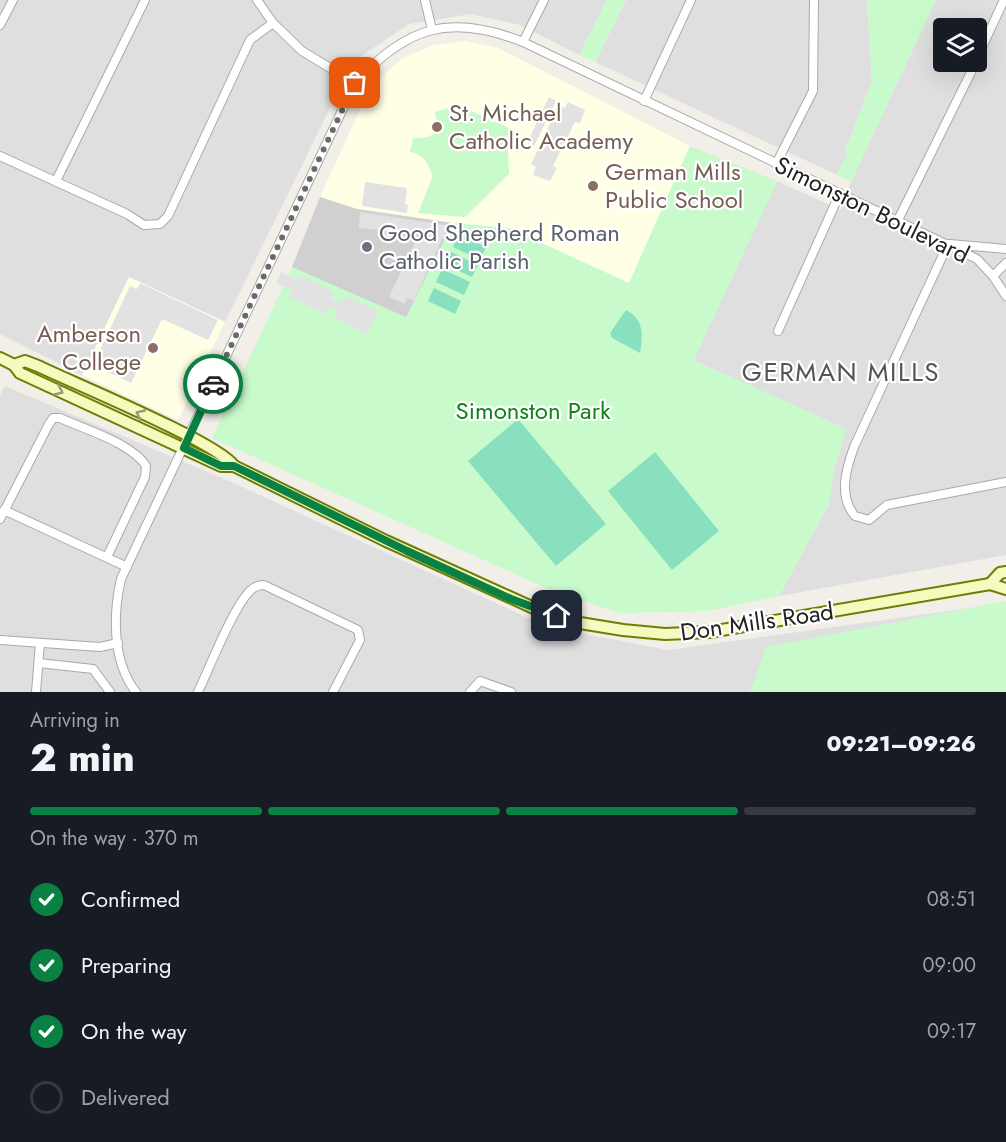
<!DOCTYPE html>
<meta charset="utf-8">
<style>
:root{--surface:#171b24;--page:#20242c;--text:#f1f3f6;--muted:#9ea1a6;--line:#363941;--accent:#0b8043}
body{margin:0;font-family:Jost,sans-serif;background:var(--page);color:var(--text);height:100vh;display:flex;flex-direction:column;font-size:22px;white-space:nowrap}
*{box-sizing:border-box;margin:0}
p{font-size:20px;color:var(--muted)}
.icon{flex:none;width:33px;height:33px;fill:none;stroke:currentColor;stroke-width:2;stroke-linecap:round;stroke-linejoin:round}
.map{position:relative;height:692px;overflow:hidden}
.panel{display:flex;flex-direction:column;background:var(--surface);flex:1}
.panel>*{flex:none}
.buttons{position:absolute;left:933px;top:18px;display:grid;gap:12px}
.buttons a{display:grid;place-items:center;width:54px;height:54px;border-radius:6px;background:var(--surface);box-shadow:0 6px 24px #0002;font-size:30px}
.pin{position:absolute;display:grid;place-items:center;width:51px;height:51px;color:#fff;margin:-26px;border-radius:12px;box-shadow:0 3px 9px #0006}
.courier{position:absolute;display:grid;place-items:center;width:60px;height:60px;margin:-30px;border:4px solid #0b8043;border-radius:50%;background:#fff;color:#222;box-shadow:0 2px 8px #0007}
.headline em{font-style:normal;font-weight:800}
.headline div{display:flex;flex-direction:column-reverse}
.headline{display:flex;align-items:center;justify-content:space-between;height:102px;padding:0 30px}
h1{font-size:39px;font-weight:800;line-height:45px}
.bar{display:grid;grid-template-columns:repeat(4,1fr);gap:9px 6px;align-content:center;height:72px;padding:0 30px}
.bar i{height:8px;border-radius:4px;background:var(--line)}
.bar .current{background:var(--accent)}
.bar p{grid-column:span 4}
ol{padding:0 30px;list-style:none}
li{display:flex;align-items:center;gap:18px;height:66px}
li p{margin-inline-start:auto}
li .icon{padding:6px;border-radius:50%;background:var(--accent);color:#fff;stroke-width:4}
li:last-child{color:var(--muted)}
li i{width:33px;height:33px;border:3px solid var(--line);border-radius:50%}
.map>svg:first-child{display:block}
.residential{fill:#e0dfdf;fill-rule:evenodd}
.education{fill:#ffffe5}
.religious{fill:#d0d0d0}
.park{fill:#c8facc}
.pitch{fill:#88e0be}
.parking{fill:#e2e2e2}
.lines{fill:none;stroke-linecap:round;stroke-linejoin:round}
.minor-casing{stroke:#a9a9a9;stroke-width:10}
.secondary-casing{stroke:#707d05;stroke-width:14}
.minor{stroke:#fff;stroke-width:8}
.secondary{stroke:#f7fabf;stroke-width:10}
.oneway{stroke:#979978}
.done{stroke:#6b6a68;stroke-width:6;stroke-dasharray:0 10.8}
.route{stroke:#0b8043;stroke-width:8}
.education-dot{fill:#8d6e63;stroke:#fff;stroke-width:2}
.worship-dot{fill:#6b7280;stroke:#fff;stroke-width:2}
.labels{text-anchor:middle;stroke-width:4.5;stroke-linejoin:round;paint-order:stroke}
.education-label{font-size:24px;fill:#785e54;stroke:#fff;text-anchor:start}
.street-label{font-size:24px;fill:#222;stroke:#fff}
.worship-label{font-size:24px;fill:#5b616d;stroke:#fff;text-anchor:start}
.park-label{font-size:24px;fill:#0c8416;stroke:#fff}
.neighbourhood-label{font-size:26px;letter-spacing:1.5px;fill:#555;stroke:#fff}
</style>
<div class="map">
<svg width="1006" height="692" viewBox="0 0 1006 692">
<rect width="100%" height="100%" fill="#f2efe9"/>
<g class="residential">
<path d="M0 0H607L579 55 520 25 471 14 409 24 357 59 336 96 225 322 129 277 82 375 0 334Z"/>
<path d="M626 0H867L872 81 845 151 848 153 837 175 595 62Z"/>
<path d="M936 0H1006V555L779 596 829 504 834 470 846 429 693 360 777 181 841 210 851 182ZM944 28H976V62H944Z"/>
<path d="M5 386 229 481 548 627 668 650 1006 603V692H0V396Z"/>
</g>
<g class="education">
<path d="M465 41 498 48 690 146 629 284 509 228 460 224 357 209 320 197 362 105 381 77 403 58 433 45Z"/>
<path d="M129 277 225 322 178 420 82 375Z"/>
</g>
<path class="religious" d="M320 197 357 209 453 223 406 318 292 267Z"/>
<g class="park">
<path d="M607 0H626L595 62 579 55Z"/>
<path d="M867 0H936L851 182 837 175 848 153 845 152 872 81Z"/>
<path d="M458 105 511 129 513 132 508 151 509 174 465 217 418 213 433 176C427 162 425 155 410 152L413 138C426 138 434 138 439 125L434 112Z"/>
<path d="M690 146 777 181 694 360 846 429 834 470 829 504 779 596 709 611 621 613 562 595 212 438 292 267 406 317 453 223 509 228 629 283Z"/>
<path d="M1006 601V692H750L766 647Z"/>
</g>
<g class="pitch">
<path d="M459 234 486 247 480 260 453 247Z"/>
<path d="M451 252 478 265 472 277 445 265Z"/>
<path d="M442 269 470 282 464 295 436 282Z"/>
<path d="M434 288 461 301 455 314 428 301Z"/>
<path d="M626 310C644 319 643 335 640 353L612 338 610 333Z"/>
<path d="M518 419 606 524 556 566 468 461Z"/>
<path d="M655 452 719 531 672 570 608 491Z"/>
</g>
<g class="parking">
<path d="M549 97 556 101 534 146 527 143Z"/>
<path d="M568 102 585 110 580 123 575 122 553 166 557 168 550 181 533 175 536 167 531 164 559 105 565 108Z"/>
<path d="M365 182 407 188 405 204 408 205 407 213 362 206Z"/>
<path d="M360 212 445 225 446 231 414 300 407 298 405 304 389 297 419 234 359 228Z"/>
<path d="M281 272 298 280 300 276 334 292 331 299 341 303 345 296 378 311 367 334 334 318 337 311 328 307 325 314 289 297 292 290 276 283Z"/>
<path d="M140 283 218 320 208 340 162 319 131 383 93 365 130 286 137 289Z"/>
</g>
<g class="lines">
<g class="minor-casing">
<g id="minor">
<path d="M257 0 273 23 302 51 355 83"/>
<path d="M425 0 432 30"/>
<path d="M0 25 13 0"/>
<path d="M523 42 544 0"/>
<path d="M976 60 1004 0"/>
<path d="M644 101 691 0"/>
<path d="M0 156 127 214 144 225 160 224 168 216 250 40 273 23"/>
<path d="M776 164 813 91 814 0"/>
<path d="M56 181 145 0"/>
<path d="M898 220 976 62"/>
<path d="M948 244 854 447C846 469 838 496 855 516L869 520 887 505 1006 482"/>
<path d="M950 244 1006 249"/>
<path d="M993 276 1006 263"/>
<path d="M778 331 840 193"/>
<path d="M4 510 127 567"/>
<path d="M0 519 49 424 53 418H60C84 429 132 443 146 466L145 477 107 557"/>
<path d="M0 640 100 647 118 643"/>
<path d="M39 663 93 669 110 692"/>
<path d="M36 692 40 643"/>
<path d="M136 692C112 662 113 614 121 579L355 83C407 26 451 13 523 42L977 259 993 276 1006 296"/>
<path d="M198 692C209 669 234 605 251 590 255 586 258 585 264 585L358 630 360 640 333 692"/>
<path d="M470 692 480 681 511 692"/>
</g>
</g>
<g class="secondary-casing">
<g id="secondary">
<path d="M0 358 14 365 20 373 221 466H234L386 541 536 609 580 623 623 630 665 634 710 632 990 584 1006 589"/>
<path d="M14 365 25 361 38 366C73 383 217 442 234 466"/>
<path d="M990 584 1000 573 1006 572"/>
</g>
</g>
<use href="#minor" class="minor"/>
<use href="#secondary" class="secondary"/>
</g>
<defs><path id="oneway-chevron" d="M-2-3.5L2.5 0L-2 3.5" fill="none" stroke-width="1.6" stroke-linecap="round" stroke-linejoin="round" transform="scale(1.5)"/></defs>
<g class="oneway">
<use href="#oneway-chevron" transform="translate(59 391) rotate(25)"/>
<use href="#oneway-chevron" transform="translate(140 414) rotate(-155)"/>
</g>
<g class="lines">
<path class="done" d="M213 384 355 83"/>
<path class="route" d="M213 384 184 448 221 466H234L407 551 511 599 557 616"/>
</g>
<g class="education-dot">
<circle cx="437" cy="127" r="6"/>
<circle cx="593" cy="186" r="6"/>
<circle cx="153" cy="348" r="6"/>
</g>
<circle class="worship-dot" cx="367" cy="247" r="6"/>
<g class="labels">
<g class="education-label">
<text x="449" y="121">St. Michael<tspan x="449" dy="28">Catholic Academy</tspan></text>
<text x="605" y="180">German Mills<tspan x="605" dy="28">Public School</tspan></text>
<text x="141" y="342" text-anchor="end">Amberson<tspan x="141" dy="28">College</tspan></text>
</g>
<g class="street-label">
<text transform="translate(872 210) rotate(26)" y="8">Simonston Boulevard</text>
<text transform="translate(757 622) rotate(-8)" y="8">Don Mills Road</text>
</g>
<g class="worship-label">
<text x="379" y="241">Good Shepherd Roman<tspan x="379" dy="28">Catholic Parish</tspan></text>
</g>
<g class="park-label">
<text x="533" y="419">Simonston Park</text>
</g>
<g class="neighbourhood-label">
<text x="841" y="381">GERMAN MILLS</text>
</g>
</g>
</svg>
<div class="buttons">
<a><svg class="icon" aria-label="layers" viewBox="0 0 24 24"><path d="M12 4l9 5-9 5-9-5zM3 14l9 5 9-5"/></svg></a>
</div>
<div class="pin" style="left:355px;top:83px;background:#ea580c"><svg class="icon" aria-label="bag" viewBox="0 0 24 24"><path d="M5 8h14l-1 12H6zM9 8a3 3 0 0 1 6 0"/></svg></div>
<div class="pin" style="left:557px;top:616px;background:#1f2937"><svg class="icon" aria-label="home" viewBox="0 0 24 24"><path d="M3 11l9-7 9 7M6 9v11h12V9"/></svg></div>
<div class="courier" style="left:213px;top:384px"><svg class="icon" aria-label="car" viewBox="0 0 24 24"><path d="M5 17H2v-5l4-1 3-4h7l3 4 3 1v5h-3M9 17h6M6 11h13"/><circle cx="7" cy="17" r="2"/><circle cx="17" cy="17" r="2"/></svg></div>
</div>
<section class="panel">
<div class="headline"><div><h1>2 min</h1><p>Arriving in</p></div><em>09:21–09:26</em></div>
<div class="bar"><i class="current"></i><i class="current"></i><i class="current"></i><i></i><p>On the way · 370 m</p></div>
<ol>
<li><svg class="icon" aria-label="check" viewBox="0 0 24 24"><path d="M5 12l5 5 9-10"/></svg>Confirmed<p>08:51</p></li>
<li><svg class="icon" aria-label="check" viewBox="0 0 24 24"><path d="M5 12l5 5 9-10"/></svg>Preparing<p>09:00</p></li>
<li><svg class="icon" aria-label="check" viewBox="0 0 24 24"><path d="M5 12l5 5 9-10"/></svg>On the way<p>09:17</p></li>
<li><i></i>Delivered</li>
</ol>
</section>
